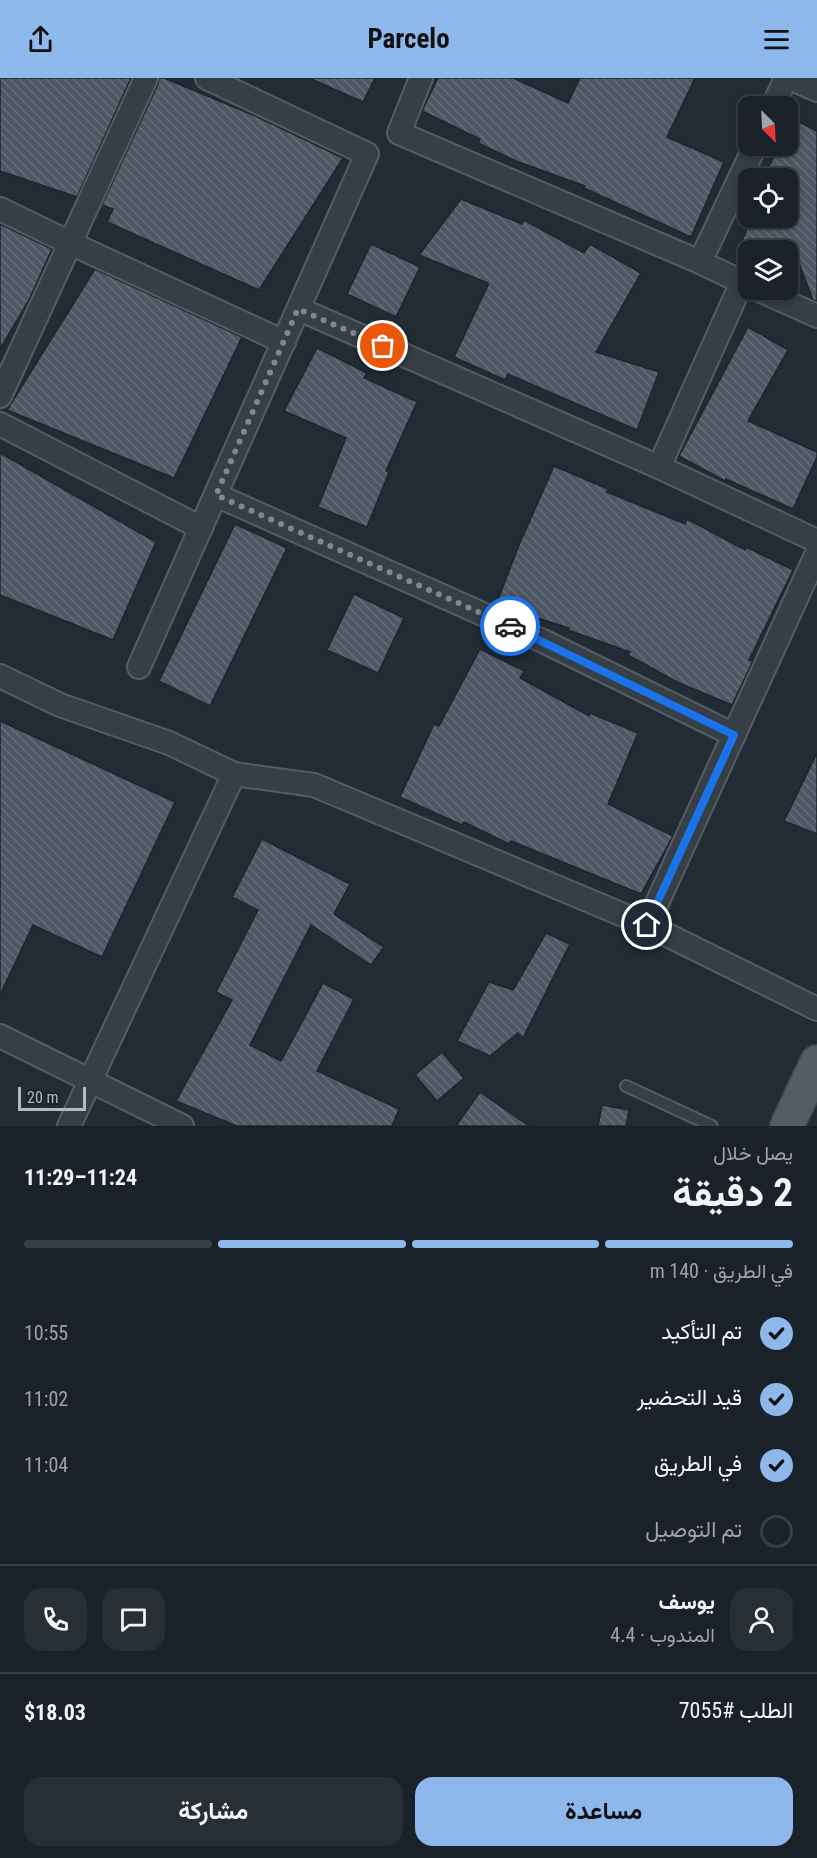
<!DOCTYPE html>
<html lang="ar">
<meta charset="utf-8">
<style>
:root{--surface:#1a2128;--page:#272e34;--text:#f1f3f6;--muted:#9fa3a8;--line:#383e45;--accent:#8eb8eb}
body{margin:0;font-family:"Roboto Condensed",Vazirmatn,sans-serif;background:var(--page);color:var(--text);direction:rtl;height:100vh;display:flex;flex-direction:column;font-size:22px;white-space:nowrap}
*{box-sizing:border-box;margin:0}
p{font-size:20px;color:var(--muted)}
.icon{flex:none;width:33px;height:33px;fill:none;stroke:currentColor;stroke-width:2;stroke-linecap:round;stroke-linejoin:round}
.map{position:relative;height:1048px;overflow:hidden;direction:ltr}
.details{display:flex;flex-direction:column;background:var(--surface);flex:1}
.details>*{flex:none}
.needle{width:39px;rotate:156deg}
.tools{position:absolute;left:738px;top:18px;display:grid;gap:12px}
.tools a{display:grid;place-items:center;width:60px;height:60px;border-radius:12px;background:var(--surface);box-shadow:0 3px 9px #0003,0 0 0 2px var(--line);font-size:30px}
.scale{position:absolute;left:18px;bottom:15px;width:68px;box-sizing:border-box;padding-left:6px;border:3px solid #b1b9c2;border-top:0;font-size:16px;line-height:21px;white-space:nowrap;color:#b1b9c2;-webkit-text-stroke:4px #1c232b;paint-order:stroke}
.pin{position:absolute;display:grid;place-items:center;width:51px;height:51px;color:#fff;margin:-26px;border:3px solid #fff;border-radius:50%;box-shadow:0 2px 6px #0007}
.courier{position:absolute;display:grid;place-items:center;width:60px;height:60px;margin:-30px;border:4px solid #1a73e8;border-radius:50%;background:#fff;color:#222;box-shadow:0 2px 8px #0007}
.overview em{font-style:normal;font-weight:700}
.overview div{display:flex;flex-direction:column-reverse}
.overview{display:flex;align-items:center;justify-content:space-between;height:102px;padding:0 24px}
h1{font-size:39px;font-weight:700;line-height:45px}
.bar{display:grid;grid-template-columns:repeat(4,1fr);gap:9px 6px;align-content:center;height:72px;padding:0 24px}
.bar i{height:8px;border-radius:4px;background:var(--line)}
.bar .active{background:var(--accent)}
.bar p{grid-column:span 4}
.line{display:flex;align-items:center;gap:15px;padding:0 24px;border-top:2px solid var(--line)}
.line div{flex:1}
.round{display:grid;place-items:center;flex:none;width:63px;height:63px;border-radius:18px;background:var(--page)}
ol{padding:0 24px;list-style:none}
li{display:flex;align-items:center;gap:18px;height:66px}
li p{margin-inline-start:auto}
li .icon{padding:6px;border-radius:50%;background:var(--accent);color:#111;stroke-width:4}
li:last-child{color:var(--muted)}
li i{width:33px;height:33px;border:3px solid var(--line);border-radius:50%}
.cta{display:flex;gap:12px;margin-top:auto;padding:12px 24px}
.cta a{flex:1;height:69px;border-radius:18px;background:var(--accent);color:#111;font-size:24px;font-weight:700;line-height:69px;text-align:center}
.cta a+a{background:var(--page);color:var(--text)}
header{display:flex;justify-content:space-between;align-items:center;height:78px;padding:0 24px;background:var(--accent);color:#111;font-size:27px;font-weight:700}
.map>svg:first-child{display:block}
.building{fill:url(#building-back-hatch);stroke:#1d252d;stroke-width:1.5}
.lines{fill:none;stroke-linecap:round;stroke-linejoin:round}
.service-casing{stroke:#545c64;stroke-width:14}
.minor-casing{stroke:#545c64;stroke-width:26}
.primary-casing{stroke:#3f474f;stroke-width:36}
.service{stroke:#363e46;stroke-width:10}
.minor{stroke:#363e46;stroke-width:22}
.primary{stroke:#545d66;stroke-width:33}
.done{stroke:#7f8891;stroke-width:6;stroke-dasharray:0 10.8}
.route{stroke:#1a73e8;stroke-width:8}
</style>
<header><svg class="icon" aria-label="menu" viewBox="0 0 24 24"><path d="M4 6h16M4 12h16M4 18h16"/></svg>Parcelo<svg class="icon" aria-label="share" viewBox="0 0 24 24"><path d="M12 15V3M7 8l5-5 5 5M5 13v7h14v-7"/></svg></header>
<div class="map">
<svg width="817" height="1048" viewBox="0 0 817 1048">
<defs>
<pattern id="building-back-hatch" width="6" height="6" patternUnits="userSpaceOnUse" patternTransform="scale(1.5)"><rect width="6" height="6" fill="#4e5864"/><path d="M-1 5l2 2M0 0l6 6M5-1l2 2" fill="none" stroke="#656e79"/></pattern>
</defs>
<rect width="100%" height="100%" fill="#232c35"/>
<g class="building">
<path d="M0 0H131L77 119 0 93Z"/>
<path d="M159 0H164L253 37 343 80 259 212 107 144 113 131 102 127 158 6Z"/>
<path d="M309 0H375L363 24Z"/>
<path d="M438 0H513L568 25 580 0H695L667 59 724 84 691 159 584 110 585 108 516 83 478 65 480 61 422 33Z"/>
<path d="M793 41 817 53V223L813 222 794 172H738L752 140H788V100H780L766 94 780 68H788V52Z"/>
<path d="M461 121 522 146 524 142 584 175 590 166 641 195 596 274 659 294 637 352 508 296 505 302 454 279 488 207V205L419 177Z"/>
<path d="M0 146 52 171 29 222 0 271Z"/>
<path d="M371 166 420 189 396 239 347 216Z"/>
<path d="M95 191 242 259 174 400 7 332Z"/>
<path d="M748 249 788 272 748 343 817 374V379L793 431 726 401 725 403 679 378Z"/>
<path d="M317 270 367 295 364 300 417 324 386 393 389 394 367 449 318 429 346 360 284 333Z"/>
<path d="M0 375 156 464 113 562 0 517Z"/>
<path d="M554 388 608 411 607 414 685 446 687 441 745 472 746 469 793 492 749 582 753 583 732 627 677 604 628 577 630 574 568 552 569 550 496 527 519 467Z"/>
<path d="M235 446 287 470 210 628 159 603Z"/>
<path d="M354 516 404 540 378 595 327 572Z"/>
<path d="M480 571 524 593 520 600 589 638 590 635 638 655 608 726 673 758 641 816 511 763 509 766 464 744 462 747 400 719 434 646 439 648Z"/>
<path d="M0 643 175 724 102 879 33 847 0 917Z"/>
<path d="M817 675V756L784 743Z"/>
<path d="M262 761 350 806 334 836 384 869 371 887 311 847 250 967 281 983 323 905 354 921 317 993 399 1031 392 1048H237L176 1023 232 922 216 914 258 832 232 819Z"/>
<path d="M546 855 570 866 523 960 518 955 490 978 457 963 489 904 513 912Z"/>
<path d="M442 974 464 1000 437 1023 415 997Z"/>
<path d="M480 1014 529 1048H456Z"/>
<path d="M602 1027 629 1032 626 1048H598Z"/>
</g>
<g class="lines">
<g class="service-casing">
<path id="service" d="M626 1008 712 1048"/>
</g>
<g class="minor-casing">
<g id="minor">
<path d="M421 0 399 55 700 184 748 207"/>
<path d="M790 0 817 12"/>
<path d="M773 28 786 0"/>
<path d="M0 131 70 165 284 264"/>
<path d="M700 184 755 68"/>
<path d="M759 212 817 238"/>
<path d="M299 231 659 389 817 463"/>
<path d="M0 318 146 0"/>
<path d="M0 346 201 450"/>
<path d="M659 389 742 204"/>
<path d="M216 417 543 563 734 657"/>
<path d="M139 589 367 76 207 0"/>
<path d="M0 598 60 627 169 665 234 696 314 707 647 847 817 931"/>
<path d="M647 847 817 475"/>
<path d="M0 958 182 1048"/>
<path d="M69 1048 234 696"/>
</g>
</g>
<g class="primary-casing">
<path id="primary" d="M787 1048 817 984"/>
</g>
<use href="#service" class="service"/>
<use href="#minor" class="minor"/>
<use href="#primary" class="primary"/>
</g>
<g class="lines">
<path class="done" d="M383 268 298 231 216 417 510 548"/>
<path class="route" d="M510 548 734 657 647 847"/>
</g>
</svg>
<div class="tools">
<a><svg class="needle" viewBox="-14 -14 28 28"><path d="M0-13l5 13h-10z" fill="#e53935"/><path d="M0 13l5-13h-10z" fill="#9fa3a8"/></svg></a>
<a><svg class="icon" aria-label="locate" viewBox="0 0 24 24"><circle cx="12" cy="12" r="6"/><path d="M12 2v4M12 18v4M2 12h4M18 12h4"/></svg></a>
<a><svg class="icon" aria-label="layers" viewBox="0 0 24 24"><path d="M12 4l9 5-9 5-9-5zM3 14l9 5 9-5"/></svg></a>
</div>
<div class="scale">20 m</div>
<div class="pin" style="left:383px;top:268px;background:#ea580c"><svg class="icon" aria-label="bag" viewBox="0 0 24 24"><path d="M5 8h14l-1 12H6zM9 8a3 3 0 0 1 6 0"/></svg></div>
<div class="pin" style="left:647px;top:847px;background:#1f2937"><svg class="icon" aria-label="home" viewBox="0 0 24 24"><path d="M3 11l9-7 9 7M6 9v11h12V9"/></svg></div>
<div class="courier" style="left:510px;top:548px"><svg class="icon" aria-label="car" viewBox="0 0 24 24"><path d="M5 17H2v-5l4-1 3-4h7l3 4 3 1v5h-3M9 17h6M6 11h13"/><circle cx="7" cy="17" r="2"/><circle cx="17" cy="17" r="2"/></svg></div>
</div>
<section class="details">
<div class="overview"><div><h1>2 دقيقة</h1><p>يصل خلال</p></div><em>11:24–11:29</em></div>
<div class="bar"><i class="active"></i><i class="active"></i><i class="active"></i><i></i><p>في الطريق · 140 m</p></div>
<ol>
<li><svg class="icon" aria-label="check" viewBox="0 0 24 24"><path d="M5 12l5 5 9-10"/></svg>تم التأكيد<p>10:55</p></li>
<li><svg class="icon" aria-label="check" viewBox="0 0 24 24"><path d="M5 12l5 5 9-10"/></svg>قيد التحضير<p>11:02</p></li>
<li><svg class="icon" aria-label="check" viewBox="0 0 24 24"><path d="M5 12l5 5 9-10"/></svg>في الطريق<p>11:04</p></li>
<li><i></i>تم التوصيل</li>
</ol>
<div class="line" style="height:108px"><a class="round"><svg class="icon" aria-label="person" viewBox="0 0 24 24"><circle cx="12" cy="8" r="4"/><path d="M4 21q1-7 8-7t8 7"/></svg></a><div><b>يوسف</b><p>المندوب · 4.4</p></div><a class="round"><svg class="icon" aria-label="chat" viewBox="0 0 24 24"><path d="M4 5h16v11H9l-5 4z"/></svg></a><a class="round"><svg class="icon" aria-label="phone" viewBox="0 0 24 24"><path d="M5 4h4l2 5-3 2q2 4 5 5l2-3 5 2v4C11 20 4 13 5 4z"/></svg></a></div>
<div class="line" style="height:78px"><div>الطلب #7055</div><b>$18.03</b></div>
<div class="cta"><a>مساعدة</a><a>مشاركة</a></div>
</section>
